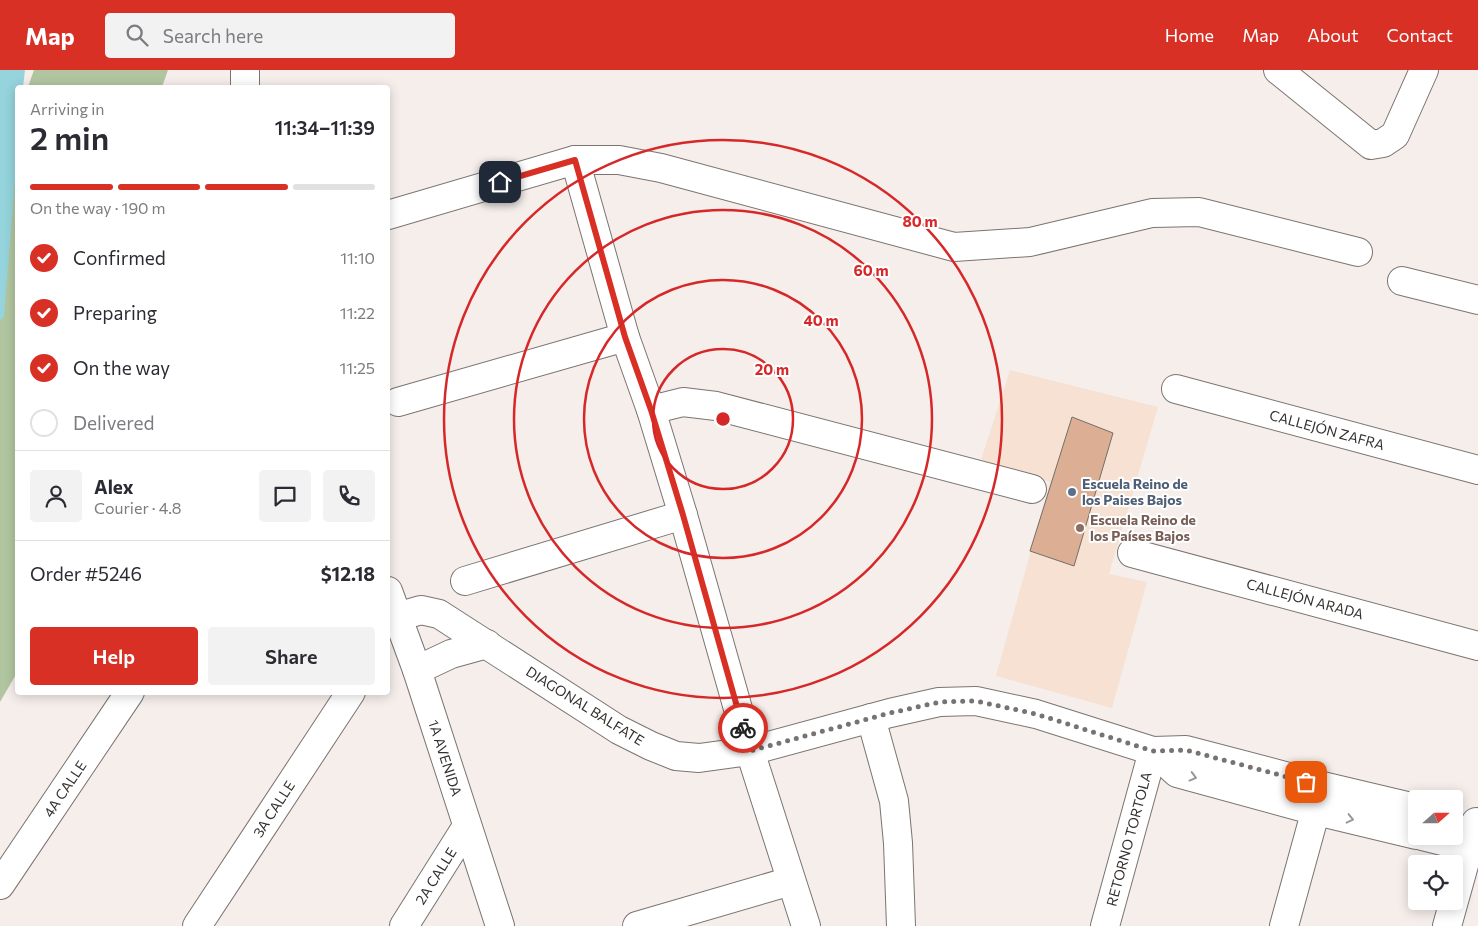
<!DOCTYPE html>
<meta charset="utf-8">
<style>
:root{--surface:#fff;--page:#f2f2f3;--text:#2b2b33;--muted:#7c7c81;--line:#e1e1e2;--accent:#d93025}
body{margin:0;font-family:Commissioner,sans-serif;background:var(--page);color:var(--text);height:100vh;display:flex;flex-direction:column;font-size:19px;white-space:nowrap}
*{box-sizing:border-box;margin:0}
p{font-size:16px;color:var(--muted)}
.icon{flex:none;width:28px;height:28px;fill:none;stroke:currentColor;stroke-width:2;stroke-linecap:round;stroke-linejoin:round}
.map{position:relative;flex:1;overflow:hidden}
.sheet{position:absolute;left:15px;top:15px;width:375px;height:610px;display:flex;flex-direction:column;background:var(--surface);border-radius:5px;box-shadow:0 2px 12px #0003}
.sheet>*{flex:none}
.needle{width:32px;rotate:69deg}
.controls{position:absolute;left:1408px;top:720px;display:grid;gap:10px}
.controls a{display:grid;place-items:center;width:55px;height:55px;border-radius:5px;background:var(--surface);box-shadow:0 2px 12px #0003;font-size:25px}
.pin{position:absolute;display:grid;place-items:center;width:42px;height:42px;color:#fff;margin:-21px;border-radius:10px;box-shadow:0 2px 8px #0006}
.courier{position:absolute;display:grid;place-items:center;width:50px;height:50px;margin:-25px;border:4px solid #d93025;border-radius:50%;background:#fff;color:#222;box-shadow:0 1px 6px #0007}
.head em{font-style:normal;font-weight:600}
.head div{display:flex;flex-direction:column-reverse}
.head{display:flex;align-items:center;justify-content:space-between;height:85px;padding:0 15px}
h1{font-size:32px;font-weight:600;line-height:38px}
.bar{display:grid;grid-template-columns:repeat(4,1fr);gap:8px 5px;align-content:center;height:60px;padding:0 15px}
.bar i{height:6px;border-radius:4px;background:var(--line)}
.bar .current{background:var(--accent)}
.bar p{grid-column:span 4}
.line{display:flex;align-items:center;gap:12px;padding:0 15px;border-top:1px solid var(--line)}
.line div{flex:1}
.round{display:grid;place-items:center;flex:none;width:52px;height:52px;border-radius:5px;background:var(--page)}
ol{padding:0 15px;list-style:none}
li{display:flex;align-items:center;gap:15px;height:55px}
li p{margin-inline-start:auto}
li .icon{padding:5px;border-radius:50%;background:var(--accent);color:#fff;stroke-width:4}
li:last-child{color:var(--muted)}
li i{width:28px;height:28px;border:2px solid var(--line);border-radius:50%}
.primary-button{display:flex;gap:10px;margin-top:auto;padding:10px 15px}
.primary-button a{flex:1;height:58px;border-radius:5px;background:var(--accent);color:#fff;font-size:20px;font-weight:600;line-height:58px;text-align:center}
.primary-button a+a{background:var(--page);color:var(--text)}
header{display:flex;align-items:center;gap:30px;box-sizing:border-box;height:70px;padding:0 25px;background:var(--accent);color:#fff}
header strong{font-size:24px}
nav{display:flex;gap:28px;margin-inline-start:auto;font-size:18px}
.search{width:350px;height:45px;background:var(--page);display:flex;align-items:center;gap:12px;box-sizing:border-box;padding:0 18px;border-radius:5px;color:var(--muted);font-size:19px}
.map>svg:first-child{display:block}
.education{fill:#f6e1d3}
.green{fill:#b1c6a0}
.water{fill:#95d4dc}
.building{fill:#dcaf94;stroke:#736e6a}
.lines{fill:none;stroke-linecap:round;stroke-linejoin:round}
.minor-casing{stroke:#7b7471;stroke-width:30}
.minor{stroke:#fff;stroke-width:28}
.oneway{stroke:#999897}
.done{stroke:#777371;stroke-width:5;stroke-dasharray:0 9}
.route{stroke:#d93025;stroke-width:6}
.ring{fill:none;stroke:#d62828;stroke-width:2.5}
.service-dot{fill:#5c6f8a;stroke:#fff;stroke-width:2}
.education-dot{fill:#8d6e63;stroke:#fff;stroke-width:2}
.labels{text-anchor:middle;stroke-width:4;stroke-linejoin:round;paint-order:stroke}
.street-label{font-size:14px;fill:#33312f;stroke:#fff}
.service-label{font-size:14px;font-weight:bold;fill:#4e5e75;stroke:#fff;text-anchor:start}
.education-label{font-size:14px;font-weight:bold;fill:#785e54;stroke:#fff;text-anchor:start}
.centre{fill:#d62828;stroke:#fff;stroke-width:2.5}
.ring-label{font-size:15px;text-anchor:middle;font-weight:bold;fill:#d62828;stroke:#fff;stroke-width:4;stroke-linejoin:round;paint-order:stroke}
</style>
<header>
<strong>Map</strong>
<div class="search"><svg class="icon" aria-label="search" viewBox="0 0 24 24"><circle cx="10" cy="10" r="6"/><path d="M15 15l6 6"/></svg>Search here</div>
<nav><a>Home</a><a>Map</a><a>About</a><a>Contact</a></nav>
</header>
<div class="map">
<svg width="1478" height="856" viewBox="0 0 1478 856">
<rect width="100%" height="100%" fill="#f5eeeb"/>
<path class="education" d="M1010 300 1158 337 1109 504 1147 512 1112 638 996 606 1050 412 981 390Z"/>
<g class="green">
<path d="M34 0H168L162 17H28Z"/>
<path d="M17 48 18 601 0 632V188Z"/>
</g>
<path class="water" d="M0 0H25L23 17 18 18 17 85 4 246 0 251Z"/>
<path class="building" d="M1072 347 1113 363 1074 496 1030 481Z"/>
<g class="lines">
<g class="minor-casing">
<g id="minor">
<path d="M1278 0 1371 75 1383 73 1395 65 1424 0"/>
<path d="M245 18V0"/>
<path d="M575 90 625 267 651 340 683 445 750 681 806 856"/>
<path d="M388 145 575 90H619L661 98 954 177 1030 172 1152 143 1199 142 1358 182"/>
<path d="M1402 211 1478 230"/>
<path d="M1176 319 1478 400"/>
<path d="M398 332 625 267"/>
<path d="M651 340 683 332 716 336 1032 419"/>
<path d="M1132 483 1478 576"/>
<path d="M465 511 683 445"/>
<path d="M388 521 417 600 500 856"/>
<path d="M397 547 421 540 439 544 619 660 651 676 676 686 699 688 750 681 890 643 939 632 976 631 1036 644 1153 681 1186 680 1323 716 1416 738"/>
<path d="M417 600 451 584 487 574"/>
<path d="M871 648 894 731 898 773 901 856"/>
<path d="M1153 681 1177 703 1316 741 1416 765"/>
<path d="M1422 766 1478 780"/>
<path d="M0 815 130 622"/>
<path d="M197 856 351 622"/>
<path d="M404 856 467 756"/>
<path d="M637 856 791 811"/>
<path d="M1105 856 1153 681"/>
<path d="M1284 856 1320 725"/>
<path d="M1447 856 1476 752"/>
</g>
</g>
<use href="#minor" class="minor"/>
</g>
<defs><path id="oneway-chevron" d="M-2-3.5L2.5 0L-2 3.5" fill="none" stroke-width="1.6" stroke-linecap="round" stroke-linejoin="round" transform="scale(1.25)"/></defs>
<g class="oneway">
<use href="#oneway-chevron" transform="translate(1193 707) rotate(15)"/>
<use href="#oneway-chevron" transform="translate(1350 749) rotate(13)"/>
</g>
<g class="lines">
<path class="done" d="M743 658 750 681 890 643 940 632 976 631 1036 644 1153 681 1186 680 1306 712"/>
<path class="route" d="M500 112 575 90 625 267 651 340 683 445 743 658"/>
</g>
<g class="ring">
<circle cx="723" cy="349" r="70"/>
<circle cx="723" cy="349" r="139"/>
<circle cx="723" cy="349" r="209"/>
<circle cx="723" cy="349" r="279"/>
</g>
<circle class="service-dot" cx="1072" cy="422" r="5"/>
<circle class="education-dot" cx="1080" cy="458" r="5"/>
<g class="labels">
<g class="street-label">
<text transform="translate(1327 360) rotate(15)" y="5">CALLEJÓN ZAFRA</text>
<text transform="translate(1305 529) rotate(15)" y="5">CALLEJÓN ARADA</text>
<text transform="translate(585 636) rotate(32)" y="5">DIAGONAL BALFATE</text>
<text transform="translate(445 688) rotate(72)" y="5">1A AVENIDA</text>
<text transform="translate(65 719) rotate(-56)" y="5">4A CALLE</text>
<text transform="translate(274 739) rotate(-57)" y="5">3A CALLE</text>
<text transform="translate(1129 769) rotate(-75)" y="5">RETORNO TORTOLA</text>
<text transform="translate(436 806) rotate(-58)" y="5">2A CALLE</text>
</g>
<g class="service-label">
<text x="1082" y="419">Escuela Reino de<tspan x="1082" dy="16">los Paises Bajos</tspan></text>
</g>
<g class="education-label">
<text x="1090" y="455">Escuela Reino de<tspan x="1090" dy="16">los Países Bajos</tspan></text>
</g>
</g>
<circle cx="723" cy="349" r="8" class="centre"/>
<g class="ring-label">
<text x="920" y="157">80 m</text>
<text x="871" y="206">60 m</text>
<text x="821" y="256">40 m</text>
<text x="772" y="305">20 m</text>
</g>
</svg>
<div class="controls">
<a><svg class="needle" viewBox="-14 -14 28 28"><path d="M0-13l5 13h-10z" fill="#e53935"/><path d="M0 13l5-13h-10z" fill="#7c7c81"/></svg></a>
<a><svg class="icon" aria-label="locate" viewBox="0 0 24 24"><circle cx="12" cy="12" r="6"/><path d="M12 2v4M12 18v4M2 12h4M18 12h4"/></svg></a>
</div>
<div class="pin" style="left:1306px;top:712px;background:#ea580c"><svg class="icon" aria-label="bag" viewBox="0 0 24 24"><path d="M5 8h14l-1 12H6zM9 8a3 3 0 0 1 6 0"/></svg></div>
<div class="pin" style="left:500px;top:112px;background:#1f2937"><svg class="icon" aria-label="home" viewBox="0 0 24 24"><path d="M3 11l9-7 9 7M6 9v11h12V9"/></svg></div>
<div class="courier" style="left:743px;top:658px"><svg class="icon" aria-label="bike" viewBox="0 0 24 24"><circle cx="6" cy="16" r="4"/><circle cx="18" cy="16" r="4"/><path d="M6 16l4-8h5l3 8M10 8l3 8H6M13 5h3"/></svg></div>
<section class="sheet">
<div class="head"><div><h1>2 min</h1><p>Arriving in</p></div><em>11:34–11:39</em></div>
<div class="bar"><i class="current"></i><i class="current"></i><i class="current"></i><i></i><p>On the way · 190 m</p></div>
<ol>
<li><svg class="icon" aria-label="check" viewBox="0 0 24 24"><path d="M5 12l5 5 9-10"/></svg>Confirmed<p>11:10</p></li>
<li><svg class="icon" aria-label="check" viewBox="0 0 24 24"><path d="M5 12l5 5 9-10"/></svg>Preparing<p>11:22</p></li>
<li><svg class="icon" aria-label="check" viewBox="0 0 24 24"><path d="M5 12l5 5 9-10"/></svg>On the way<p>11:25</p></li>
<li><i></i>Delivered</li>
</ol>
<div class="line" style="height:90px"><a class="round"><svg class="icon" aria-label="person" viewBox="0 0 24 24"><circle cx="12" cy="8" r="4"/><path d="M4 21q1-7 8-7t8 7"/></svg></a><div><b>Alex</b><p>Courier · 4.8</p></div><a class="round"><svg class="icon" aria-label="chat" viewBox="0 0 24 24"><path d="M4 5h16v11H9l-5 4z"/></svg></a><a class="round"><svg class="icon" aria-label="phone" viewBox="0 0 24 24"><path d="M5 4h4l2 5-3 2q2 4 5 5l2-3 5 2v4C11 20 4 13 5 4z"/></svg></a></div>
<div class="line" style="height:65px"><div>Order #5246</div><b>$12.18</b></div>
<div class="primary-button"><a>Help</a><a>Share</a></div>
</section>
</div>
